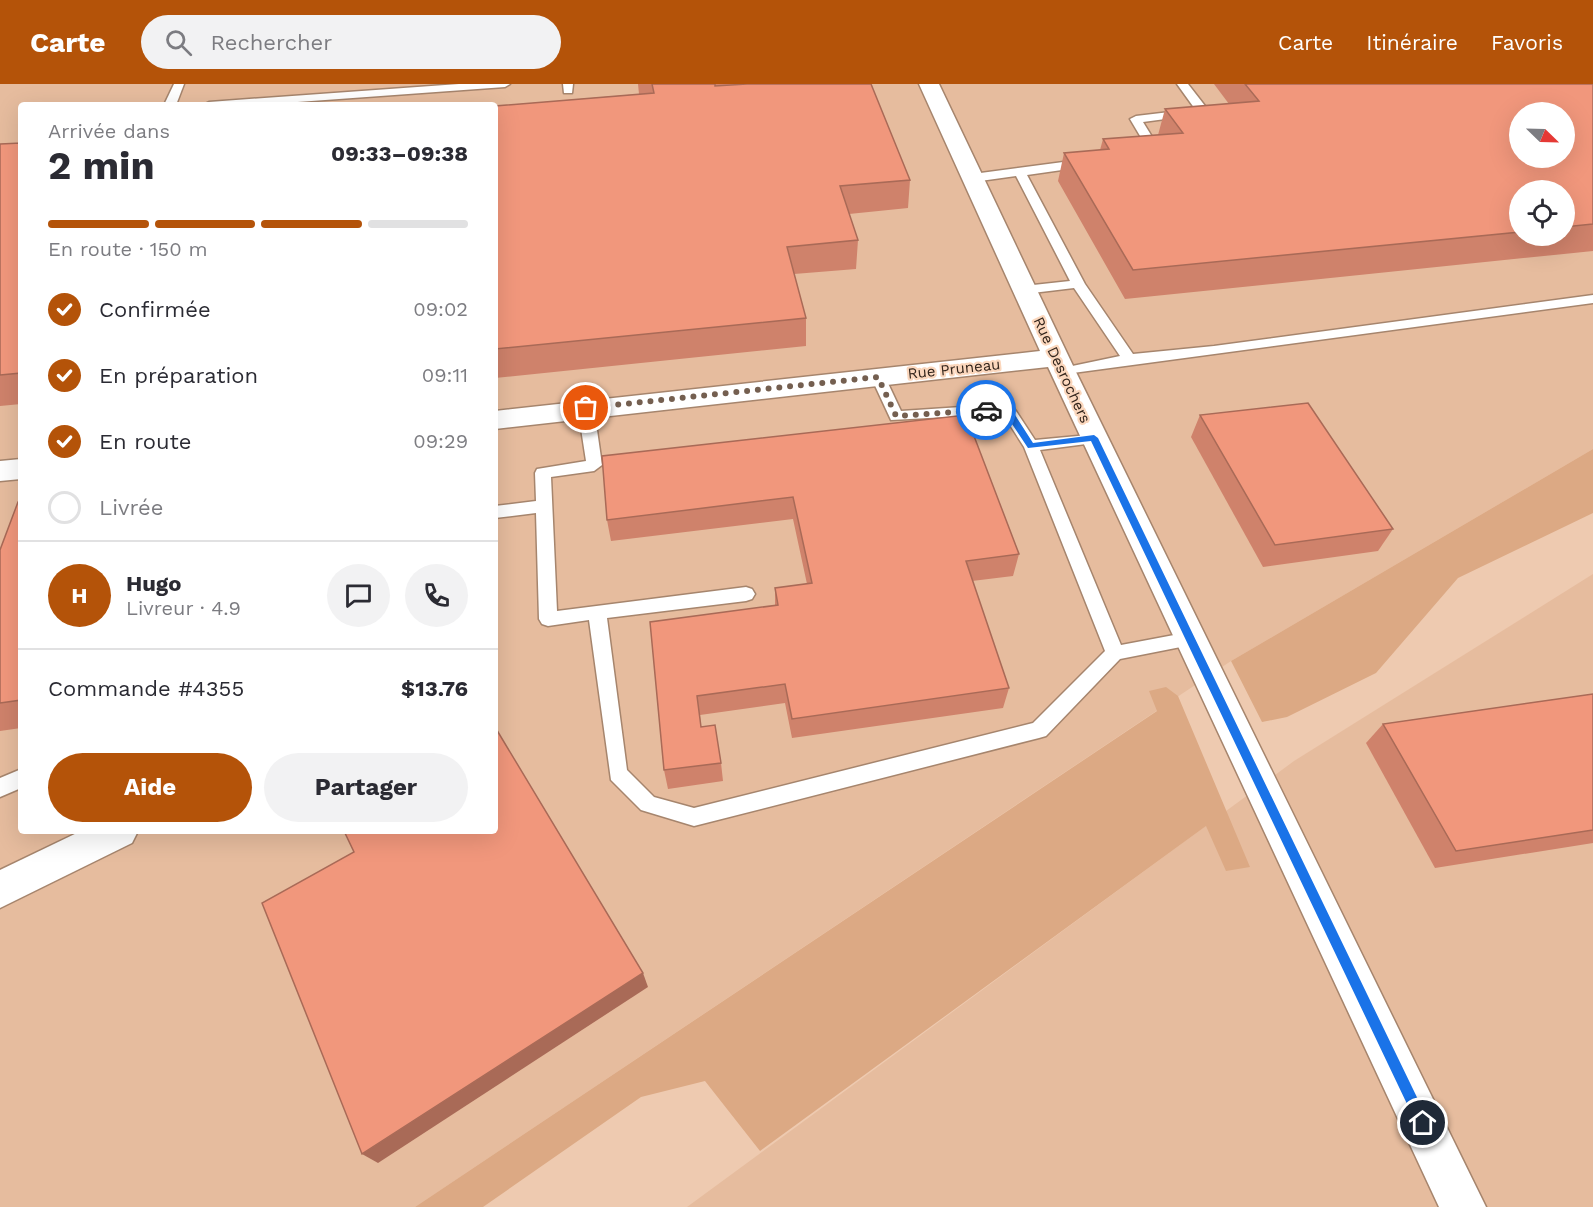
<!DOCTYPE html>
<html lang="fr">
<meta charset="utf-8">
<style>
:root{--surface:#fff;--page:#f2f2f3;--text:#2b2b33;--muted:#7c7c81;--line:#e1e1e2;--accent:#b45309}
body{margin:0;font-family:"Work Sans",sans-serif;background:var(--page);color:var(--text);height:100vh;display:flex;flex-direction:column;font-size:22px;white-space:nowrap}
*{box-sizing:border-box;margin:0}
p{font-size:20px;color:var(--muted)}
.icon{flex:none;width:33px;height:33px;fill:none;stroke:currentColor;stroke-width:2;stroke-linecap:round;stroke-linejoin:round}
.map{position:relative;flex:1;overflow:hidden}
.panel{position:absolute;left:18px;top:18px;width:480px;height:732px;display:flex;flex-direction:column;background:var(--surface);border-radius:6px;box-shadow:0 6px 24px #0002}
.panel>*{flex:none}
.needle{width:39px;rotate:113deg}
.fabs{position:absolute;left:1509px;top:18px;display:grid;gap:12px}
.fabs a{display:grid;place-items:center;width:66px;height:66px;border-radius:50%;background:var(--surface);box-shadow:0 6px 24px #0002;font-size:30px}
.pin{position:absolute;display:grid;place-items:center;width:51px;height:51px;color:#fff;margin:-26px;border:3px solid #fff;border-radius:50%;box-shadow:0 2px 6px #0007}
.courier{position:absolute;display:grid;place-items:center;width:60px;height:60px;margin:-30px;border:4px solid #1a73e8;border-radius:50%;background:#fff;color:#222;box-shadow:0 2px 8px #0007}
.headline em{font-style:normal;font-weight:700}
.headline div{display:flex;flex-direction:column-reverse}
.headline{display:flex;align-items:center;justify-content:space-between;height:102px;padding:0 30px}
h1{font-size:39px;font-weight:700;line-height:45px}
.bar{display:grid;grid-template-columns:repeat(4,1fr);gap:9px 6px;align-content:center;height:72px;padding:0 30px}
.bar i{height:8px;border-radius:4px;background:var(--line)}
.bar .selected{background:var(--accent)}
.bar p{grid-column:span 4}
.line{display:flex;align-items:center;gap:15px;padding:0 30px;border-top:2px solid var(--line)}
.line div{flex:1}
.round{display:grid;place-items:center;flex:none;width:63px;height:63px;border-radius:32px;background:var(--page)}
ol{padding:0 30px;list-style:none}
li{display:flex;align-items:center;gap:18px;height:66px}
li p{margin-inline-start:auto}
li .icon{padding:6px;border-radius:50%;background:var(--accent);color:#fff;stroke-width:4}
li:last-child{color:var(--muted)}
li i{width:33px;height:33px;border:3px solid var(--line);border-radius:50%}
.primary-button{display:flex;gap:12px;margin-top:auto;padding:12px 30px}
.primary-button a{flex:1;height:69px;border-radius:36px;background:var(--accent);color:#fff;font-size:24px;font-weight:700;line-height:69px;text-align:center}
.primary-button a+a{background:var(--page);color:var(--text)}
header{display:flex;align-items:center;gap:36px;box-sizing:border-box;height:84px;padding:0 30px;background:var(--accent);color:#fff}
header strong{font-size:28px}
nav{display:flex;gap:33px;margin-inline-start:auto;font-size:21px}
.search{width:420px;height:54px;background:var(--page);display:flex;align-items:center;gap:15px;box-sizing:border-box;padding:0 21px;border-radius:33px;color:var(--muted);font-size:22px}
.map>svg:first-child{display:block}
.built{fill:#e6bc9e;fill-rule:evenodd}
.green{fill:#dca984}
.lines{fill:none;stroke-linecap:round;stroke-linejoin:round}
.lane-casing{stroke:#a6856d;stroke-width:3}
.street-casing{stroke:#a6856d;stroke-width:3}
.lane{fill:#fff;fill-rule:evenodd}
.street{fill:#fff;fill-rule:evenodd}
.wall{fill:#cf826b;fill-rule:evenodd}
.shaded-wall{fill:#a96a57}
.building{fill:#f1977c;stroke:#a96a57;stroke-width:1.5;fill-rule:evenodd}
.route{fill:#1a73e8}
.done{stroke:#745f50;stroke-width:6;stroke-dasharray:0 10.8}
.labels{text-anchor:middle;stroke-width:4.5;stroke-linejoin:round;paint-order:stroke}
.street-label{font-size:15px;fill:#33251c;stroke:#fbd7bd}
</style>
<header>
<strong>Carte</strong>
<div class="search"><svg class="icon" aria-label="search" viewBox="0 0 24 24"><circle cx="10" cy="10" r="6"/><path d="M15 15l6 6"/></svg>Rechercher</div>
<nav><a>Carte</a><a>Itinéraire</a><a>Favoris</a></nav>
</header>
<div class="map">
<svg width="1593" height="1123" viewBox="0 0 1593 1123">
<rect width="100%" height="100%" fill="#eecab0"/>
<g class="built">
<path d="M0 0H1593V365L1231 577 415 1123H0ZM21 21H495V747H21ZM1520 28H1564V74H1520ZM1520 106H1564V152H1520Z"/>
<path d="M1593 490V1123H687L1294 677Z"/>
</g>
<g class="green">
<path d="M1593 365V429L1458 494 1376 589 1287 633 1262 638 1231 577Z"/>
<path d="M1166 603 1178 612 1250 783 1226 787 1206 742 760 1067 705 997 641 1013 483 1123H415L1157 627 1149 607Z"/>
</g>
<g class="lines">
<g class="lane-casing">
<g id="lane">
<path d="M174 0H184L176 21H164Z"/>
<path d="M459 0H510L505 3 256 21H203L209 18Z"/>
<path d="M563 0H573L572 9H564Z"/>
<path d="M1177 0H1188L1209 27 1203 30 1143 38 1162 69 1148 73 1146 70 1149 67 1130 35 1136 32 1195 25Z"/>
<path d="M1086 75 1090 76V82L1027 91 1085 200 1133 270 1214 262 1593 211V219L1058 291 1056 288 1058 285 1120 272 1074 204 1024 210 1017 206 1024 202 1070 197 1016 92 973 98 967 94 973 90Z"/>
<path d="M878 288 885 293 901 327 1007 320 1012 321 1035 356 1099 350 1102 354 1094 359 1040 366 1121 561 1190 548 1196 550 1199 555 1196 560 1120 575 1046 652 1039 654 694 742 641 726 611 696 589 536 548 542 542 540 539 535 536 429 495 434V422L536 417 535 389 537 385 586 377 578 325 581 321 586 320 594 325 602 381 594 387 551 393 557 527 746 503 752 505 755 510 752 515 746 517 607 534 627 686 654 713 694 724 1033 639 1105 567 1024 363 1003 330 891 336 871 293Z"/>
<path d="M19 686 21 704 0 713V694Z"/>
</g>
</g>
<g class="street-casing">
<g id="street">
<path d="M919 0H939L1076 288 1486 1123H1439L1048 283 495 345V327L1040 267Z"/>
<path d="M21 375V395L0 397V377Z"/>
<path d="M81 747H138L132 759 0 824V786Z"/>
</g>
</g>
<use href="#lane" class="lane"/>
<use href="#street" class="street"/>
</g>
<g class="wall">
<path d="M638 0H738L910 96 908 124 849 130 858 156 856 185 794 190 806 234V262L495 294V22L639 10Z"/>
<path d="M1214 0H1593V167L1125 215 1058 97 1064 69 1100 66 1103 55 1158 51 1165 25 1229 20ZM1520 106H1564V152H1520Z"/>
<path d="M21 59V320L0 322V60Z"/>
<path d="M966 331 1019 470 1013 492 972 497 1009 604 1003 624 792 654 785 619 700 631 701 643 721 679 723 697 668 705 664 686 650 538 775 522V504L807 500 793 435 611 457 607 436Z"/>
<path d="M1200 331 1393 445 1378 467 1263 483 1191 353Z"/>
<path d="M21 418V644L0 647V466Z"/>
<path d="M1593 610V759L1435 784 1366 659 1383 640Z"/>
</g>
<path class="shaded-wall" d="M643 889 648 903 378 1079 362 1070Z"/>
<g class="building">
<path d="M652 0H715V2L747 0H871L910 96 840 102 858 156 787 163 806 234 495 265V22L654 9Z"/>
<path d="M1245 0H1593V140L1564 143V106H1520V148L1133 186 1064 69 1109 65 1103 55 1183 49 1165 25 1259 17ZM1520 28H1564V74H1520Z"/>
<path d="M21 59V289L0 291V60Z"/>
<path d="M1308 319 1393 445 1275 461 1200 331Z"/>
<path d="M966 331 1019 470 966 477 1009 604 792 635 785 600 697 612 701 643 715 641 721 679 664 686 650 538 778 521 775 504 812 499 793 413 607 436 602 372Z"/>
<path d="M18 418H21V616L0 619V466Z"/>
<path d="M1593 610V746L1456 767 1383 640Z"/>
<path d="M495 643 643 889 362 1070 262 819 354 768 344 747H495Z"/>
</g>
<path class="route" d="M1010 323 1033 359 1094 351 1098 354 1427 1034V1043H1418L1091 357 1028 364 1004 328 986 329 982 326 986 324Z"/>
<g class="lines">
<path class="done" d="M586 324 878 293 896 332 986 326"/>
</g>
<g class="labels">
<g class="street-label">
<text transform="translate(954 285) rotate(-6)" y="5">Rue Pruneau</text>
<text transform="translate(1062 286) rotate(65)" y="5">Rue Desrochers</text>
</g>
</g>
</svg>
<div class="fabs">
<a><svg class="needle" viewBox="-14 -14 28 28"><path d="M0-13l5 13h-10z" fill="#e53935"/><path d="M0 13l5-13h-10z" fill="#7c7c81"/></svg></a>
<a><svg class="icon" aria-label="locate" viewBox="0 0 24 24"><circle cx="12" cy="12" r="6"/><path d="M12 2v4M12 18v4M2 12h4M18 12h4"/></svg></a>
</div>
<div class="pin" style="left:586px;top:324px;background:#ea580c"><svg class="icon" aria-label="bag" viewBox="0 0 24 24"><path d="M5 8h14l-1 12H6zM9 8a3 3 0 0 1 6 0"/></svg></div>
<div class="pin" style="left:1423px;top:1039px;background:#1f2937"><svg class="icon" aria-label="home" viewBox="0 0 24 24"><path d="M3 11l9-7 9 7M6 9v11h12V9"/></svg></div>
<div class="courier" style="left:986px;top:326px"><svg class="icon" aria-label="car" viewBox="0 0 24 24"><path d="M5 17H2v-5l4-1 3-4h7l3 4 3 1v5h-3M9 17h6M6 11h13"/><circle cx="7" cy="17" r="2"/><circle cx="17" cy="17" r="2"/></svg></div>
<section class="panel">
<div class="headline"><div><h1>2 min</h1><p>Arrivée dans</p></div><em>09:33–09:38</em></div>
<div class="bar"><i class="selected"></i><i class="selected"></i><i class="selected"></i><i></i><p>En route · 150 m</p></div>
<ol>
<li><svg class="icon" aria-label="check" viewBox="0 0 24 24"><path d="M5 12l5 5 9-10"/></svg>Confirmée<p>09:02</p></li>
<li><svg class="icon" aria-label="check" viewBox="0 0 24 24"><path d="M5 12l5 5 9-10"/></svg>En préparation<p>09:11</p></li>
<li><svg class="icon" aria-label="check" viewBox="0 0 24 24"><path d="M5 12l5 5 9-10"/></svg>En route<p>09:29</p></li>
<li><i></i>Livrée</li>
</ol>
<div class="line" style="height:108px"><b class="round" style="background:var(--accent);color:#fff">H</b><div><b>Hugo</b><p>Livreur · 4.9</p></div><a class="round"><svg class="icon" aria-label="chat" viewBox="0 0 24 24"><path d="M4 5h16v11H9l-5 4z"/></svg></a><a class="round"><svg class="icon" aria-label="phone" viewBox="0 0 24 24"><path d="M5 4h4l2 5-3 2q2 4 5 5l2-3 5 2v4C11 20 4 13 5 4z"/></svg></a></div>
<div class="line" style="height:78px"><div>Commande #4355</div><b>$13.76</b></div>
<div class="primary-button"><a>Aide</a><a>Partager</a></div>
</section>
</div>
